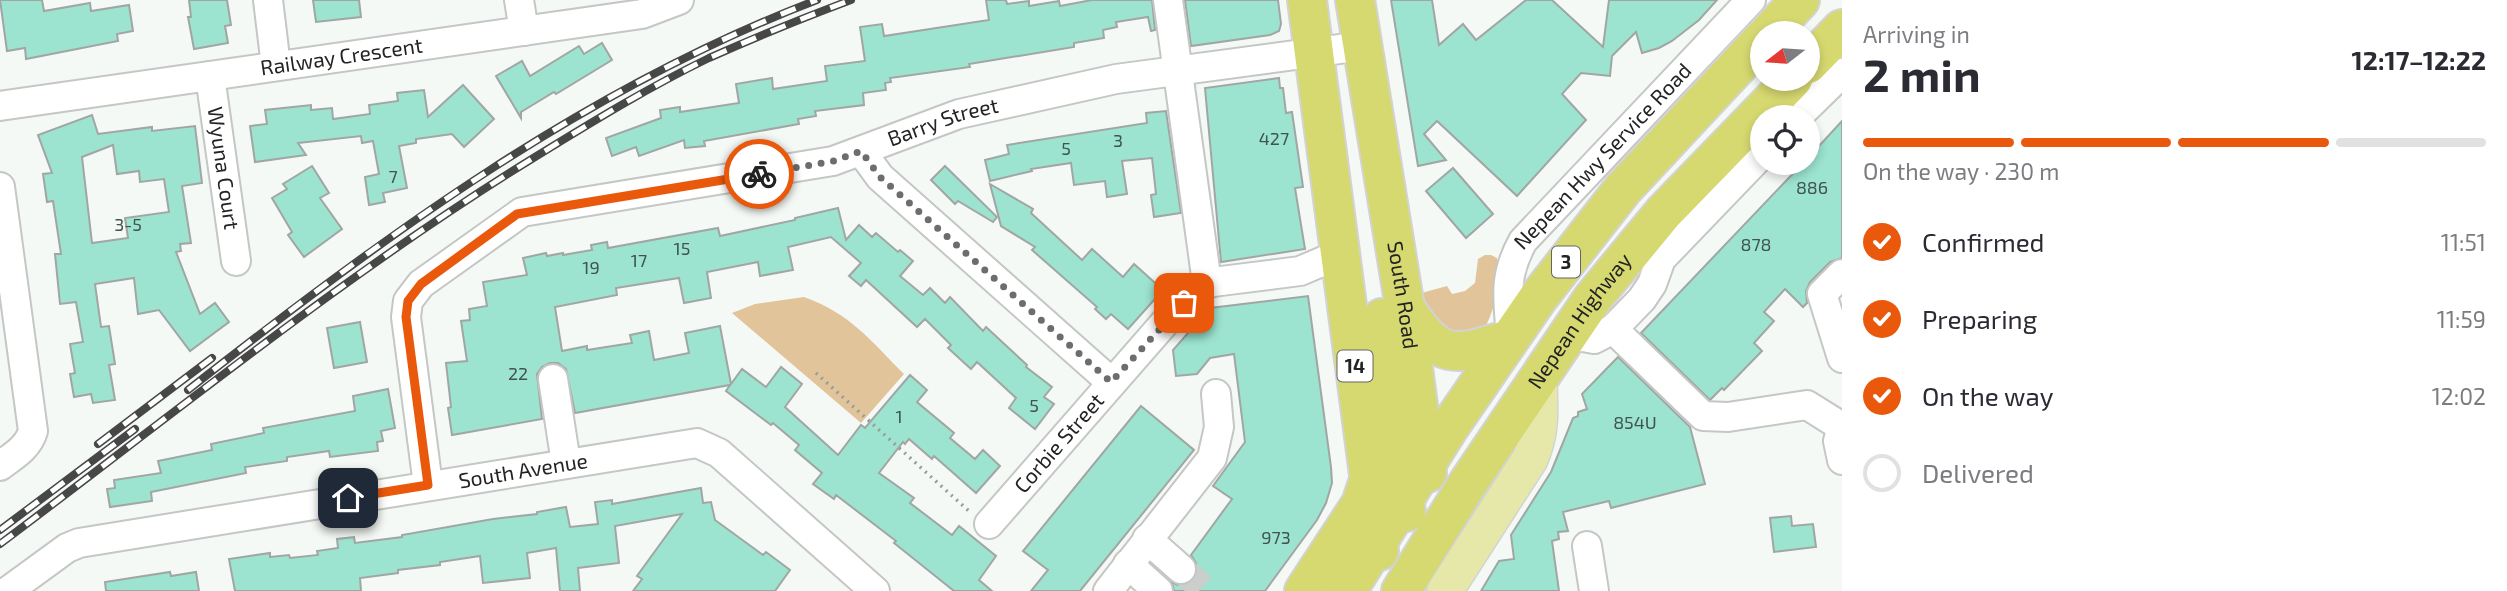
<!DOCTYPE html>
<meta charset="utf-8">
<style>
:root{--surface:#fff;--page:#f2f2f3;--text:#2b2b33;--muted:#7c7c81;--line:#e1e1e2;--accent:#ea580c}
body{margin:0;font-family:"Exo 2",sans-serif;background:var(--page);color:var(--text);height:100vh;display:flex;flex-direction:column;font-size:26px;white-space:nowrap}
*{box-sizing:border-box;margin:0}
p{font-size:23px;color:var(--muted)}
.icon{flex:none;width:38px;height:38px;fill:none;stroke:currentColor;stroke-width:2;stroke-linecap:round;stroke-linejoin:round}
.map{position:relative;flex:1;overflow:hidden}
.drawer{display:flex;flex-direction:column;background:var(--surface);width:665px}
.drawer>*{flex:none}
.needle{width:46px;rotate:253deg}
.controls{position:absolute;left:1750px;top:21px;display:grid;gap:14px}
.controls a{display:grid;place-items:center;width:70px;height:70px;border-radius:50%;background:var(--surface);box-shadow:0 4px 10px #0003;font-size:35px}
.pin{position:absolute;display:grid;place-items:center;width:60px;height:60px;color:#fff;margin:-30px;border-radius:14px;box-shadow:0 4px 10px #0006}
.courier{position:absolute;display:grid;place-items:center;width:70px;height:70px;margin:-35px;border:5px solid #ea580c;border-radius:50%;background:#fff;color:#222;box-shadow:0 2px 9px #0007}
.head em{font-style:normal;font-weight:700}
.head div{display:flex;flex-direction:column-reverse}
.head{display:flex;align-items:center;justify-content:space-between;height:119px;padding:0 21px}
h1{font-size:46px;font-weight:700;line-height:52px}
.bar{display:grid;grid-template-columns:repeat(4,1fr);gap:10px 7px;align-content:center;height:84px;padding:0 21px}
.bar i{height:9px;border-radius:5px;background:var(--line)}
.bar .selected{background:var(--accent)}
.bar p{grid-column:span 4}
ol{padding:0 21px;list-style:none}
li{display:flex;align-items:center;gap:21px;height:77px}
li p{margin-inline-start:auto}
li .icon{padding:7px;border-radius:50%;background:var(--accent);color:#fff;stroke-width:4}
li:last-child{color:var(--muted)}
li i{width:38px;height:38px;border:4px solid var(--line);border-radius:50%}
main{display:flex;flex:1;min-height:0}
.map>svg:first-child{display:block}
.green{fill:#e1c49a}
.building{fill:#9ce4d0;stroke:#a1a6a4;stroke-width:2;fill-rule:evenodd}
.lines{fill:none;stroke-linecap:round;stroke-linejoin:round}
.minor-tunnel{stroke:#cbcecb;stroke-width:28;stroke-dasharray:28 14;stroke-linecap:butt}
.minor-casing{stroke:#c4c7c3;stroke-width:32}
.major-casing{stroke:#d3d3d3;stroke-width:38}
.highway-casing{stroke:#d3d3d3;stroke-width:42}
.path{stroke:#999c99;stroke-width:3.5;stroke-dasharray:2 5;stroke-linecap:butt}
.minor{stroke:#fff;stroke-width:28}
.major{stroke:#e6e8a9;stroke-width:35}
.highway{stroke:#d6d870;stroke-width:38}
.rail-casing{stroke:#464746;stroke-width:8}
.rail{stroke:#fff;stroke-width:5;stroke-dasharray:16;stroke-linecap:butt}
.done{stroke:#6c6e6c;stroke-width:7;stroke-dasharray:0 12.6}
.route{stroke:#ea580c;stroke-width:9}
.labels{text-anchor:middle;stroke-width:7;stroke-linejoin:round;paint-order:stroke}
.number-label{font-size:18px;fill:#40534e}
.shield{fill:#fff;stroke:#646564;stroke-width:2}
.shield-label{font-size:19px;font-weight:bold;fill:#222322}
.street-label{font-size:21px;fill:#222322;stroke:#fff}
</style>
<main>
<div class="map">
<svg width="1842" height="591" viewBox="0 0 1842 591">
<rect width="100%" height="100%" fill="#f5f9f5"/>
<g class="green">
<path d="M1491 255 1497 258C1502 282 1495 309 1484 330L1450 340 1418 294 1447 286 1452 294 1465 291 1475 283 1478 259 1485 255Z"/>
<path d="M804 297C851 314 870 340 904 374L861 423 732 313 755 304Z"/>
</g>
<g class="building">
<path d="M0 0H42L44 11 90 3 91 11 129 5 133 31 117 34 118 41 26 59 25 48 7 51Z"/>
<path d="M189 0H227L231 25 225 26 228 43 194 49 188 17H191Z"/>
<path d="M313 0H359L361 17 316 22Z"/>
<path d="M986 0H1006L1007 4 1029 1V6L1059 1 1060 6 1092 0H1152L1155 30 1151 31 1148 17 1116 22 1117 27 1103 30 1104 38 1074 43V47L969 64 970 67 890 78 891 82 885 83 886 90 863 93 864 105 815 111 816 116 798 119 799 124 704 141 705 146 685 148 684 140 639 156 636 147 612 156 606 138 661 118 660 110 680 107V112L739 103 736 84 772 78 773 89 827 81 825 66 865 61 860 27 882 24 884 36 989 20Z"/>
<path d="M1185 0H1278L1281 24 1279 31 1270 35 1191 46Z"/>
<path d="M1391 0H1432L1439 45 1463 24 1476 40 1526 0H1552L1603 47 1609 0H1717L1699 20 1672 41 1659 48 1642 53 1636 32 1612 56 1610 76 1581 73 1562 94 1586 120 1517 196 1437 121 1424 134 1446 160 1418 166Z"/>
<path d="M602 43 612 60 556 94 554 92 521 112V118L496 76 522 61 530 76 579 46 584 54Z"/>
<path d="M1279 78 1280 88H1283L1286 113 1292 112 1303 187 1295 188 1305 249 1221 262 1205 88Z"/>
<path d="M463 85 494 119 464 147 452 134 416 139V143L399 146 407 188 383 193 385 202 369 205 365 177 379 174 373 141 362 143 361 136 298 143 306 155 255 162 250 126 267 124 265 110 311 105V110L332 108 333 119 370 114 369 105 398 101 397 93 424 90 428 117Z"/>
<path d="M1166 111 1181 213 1154 217 1151 195 1156 194 1152 158 1122 161 1127 194 1107 197 1105 181 1074 185 1071 163 1031 169 1032 171 990 181 985 160 1009 154 1007 145 1147 123 1146 113Z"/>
<path d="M92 115 98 134 152 127V131L195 126 202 183 182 186 191 243 180 244 181 251 176 252 200 314 215 303 229 322 190 351 159 310 138 314 134 278 95 284 101 327 109 326 115 364 109 365 115 400 93 403 91 394 74 397 70 374 75 373 70 344 83 342 76 302 60 304 55 254H61L53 201 47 202 43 174 52 173 38 135ZM113 145 117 174 139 171 140 182 164 179 169 212 125 218 128 238 92 243 82 157Z"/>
<path d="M1842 121V258L1830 262 1810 282 1806 291 1807 303 1803 307 1785 289 1764 312 1774 321 1754 343 1762 351 1724 390 1722 388 1710 400 1641 333 1803 163H1808V158Z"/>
<path d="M312 166 329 193 320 198 342 229 304 257 288 235 292 232 272 198 287 189 283 184Z"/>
<path d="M945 166 997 217 993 222 958 201 955 204 931 180Z"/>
<path d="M1453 168 1493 214 1466 238 1426 191Z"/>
<path d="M990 184 1033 209 1031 213 1082 260 1092 249 1123 277 1134 264 1163 290 1128 329 1111 314 1106 319 1095 309 1097 307 1032 250 1035 247 1001 226Z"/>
<path d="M838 208 846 240 859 225 872 237 876 233 898 252 900 250 913 261 900 276 923 295 930 288 945 303 950 297 983 331 986 327 1027 365 1026 367 1052 387 1044 397 1054 404 1035 429 1009 408 1016 398 977 362 971 369 948 348 951 345 925 319 917 327 866 280 861 286 849 276 861 263 831 237 788 247 793 270 760 276 758 262 707 272 711 298 684 303 679 278 616 288 617 295 555 307 562 351 587 346V350L632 343 630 335 649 331 654 360 689 353 685 333 720 326 731 384 742 369 766 387 781 367 802 384 785 407 838 455 861 425 865 428 910 375 927 390 917 402 954 433 950 438 975 459 983 450 1000 466 976 493 934 456 932 459 909 439 905 444 903 442 879 473 914 498 910 503 952 535 959 526 996 556 979 580 992 591H954L894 543 896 541 836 495 834 499 813 484 822 473 795 450 799 445 773 423 771 425 726 391 730 385 575 413 566 369 558 363H550L542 367 537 374 542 419 452 435 448 408 451 407 446 363 467 361 461 321 470 320 469 309 487 306 483 282 527 275 523 258 546 253 547 256 563 253V255L592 250 591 245 607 242 608 248 718 228 720 236 795 220V218Z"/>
<path d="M1308 296 1331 467 1332 483 1326 503 1317 520 1265 591H1174L1172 582 1178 585 1187 584 1193 580 1197 573 1196 563 1191 555 1232 499 1213 486 1245 442 1234 354 1210 358 1197 374 1176 376 1173 350 1210 308Z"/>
<path d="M360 322 367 362 334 368 327 328Z"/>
<path d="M1618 357 1690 427 1705 484 1611 508 1609 501 1563 512 1568 531 1558 532 1559 539 1552 541 1559 591H1481L1499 561 1514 559 1511 535 1551 472 1573 418 1578 416V412L1587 409 1582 394Z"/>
<path d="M388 389 395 428 381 431 383 441 377 442 378 451 330 457 329 451 287 457V461L245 467 246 473 151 492 152 501 110 507 107 489 115 488 114 480 161 473 158 461 212 450 211 444 264 433 263 428 355 411 353 396Z"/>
<path d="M1141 406 1194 450 1080 591H1031L1048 570 1023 551Z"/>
<path d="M701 488 703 503 711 502 715 520 763 555 766 552 790 570 775 591H633L642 579 637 576 682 514 615 526 619 563 578 568 580 591H560L556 548 527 553 530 578 483 583 480 556 440 562V565L398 570V573L360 578 361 591H235L229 559 270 553V557L289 555 290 558 318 555 317 551 338 548 337 539 354 537 355 543 402 537V535L493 519 537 514V512L566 507 570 527 598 524 595 502 612 500V504Z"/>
<path d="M1791 516 1792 526 1813 524 1816 547 1774 552 1770 518Z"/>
<path d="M170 572 171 576 196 572 199 591H106L105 582Z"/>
</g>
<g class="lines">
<path class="minor-tunnel" d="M1181 569 1206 591"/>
<g class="minor-casing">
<g id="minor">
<path d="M268 0 276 66"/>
<path d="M519 0 524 31"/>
<path d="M1168 0 1207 283"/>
<path id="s1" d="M210 76 236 261"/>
<path id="s2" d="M0 106 642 14 679 0"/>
<path d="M1797 117 1842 73"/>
<path d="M861 151 880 177 1111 382"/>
<path d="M0 187 33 431C28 448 13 456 0 466"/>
<path d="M1842 274 1822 294 1842 358"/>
<path d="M1613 329 1703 416 1728 417 1807 405 1842 427"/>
<path d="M1567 334 1594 339 1613 329 1642 299 1652 284 1661 259 1762 154"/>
<path id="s3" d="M1511 337C1508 298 1503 277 1523 241L1751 0"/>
<path d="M553 379 566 463"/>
<path d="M1842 427 1838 441 1842 460"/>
<path id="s4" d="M428 485 406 317 408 301 421 284 522 212 833 161 959 114 1116 79 1362 46"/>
<path id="s5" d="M989 524 1195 288 1213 282 1300 271 1340 254"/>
<path d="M1147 539 1181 569"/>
<path d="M1587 546 1594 591"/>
<path d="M1128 564 1158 591"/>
<path id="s6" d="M8 591 67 548 79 543 697 443 719 453 875 591"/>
<path d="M1108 591 1212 458 1219 427 1216 394"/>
</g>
</g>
<g class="major-casing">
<path id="major" d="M1445 591 1530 459C1542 432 1540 410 1539 381"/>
</g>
<g class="highway-casing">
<g id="highway">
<path d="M1307 0 1379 551"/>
<path id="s7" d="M1355 0 1405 308 1427 473"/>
<path d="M1769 33 1800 0"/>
<path d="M1808 64 1842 29"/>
<path d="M1405 308C1440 361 1453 357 1509 339"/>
<path d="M1382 318 1394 433 1406 512"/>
<path d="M1304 591 1361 504 1370 477"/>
<path d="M1347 591 1450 426 1538 298 1623 189 1762 40"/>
<path id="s8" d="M1401 591 1468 483 1593 298 1664 212 1793 79"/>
</g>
</g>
<path class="path" d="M816 373 970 512"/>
<use href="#minor" class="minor"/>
<use href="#major" class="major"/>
<use href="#highway" class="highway"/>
<g class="rail-casing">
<g id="rail">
<path d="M188 390C381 238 586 88 817 0"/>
<path d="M98 444 212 358"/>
<path d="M0 530 135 429"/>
<path d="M0 544C176 412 348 272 535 157 592 122 649 87 709 58 756 37 803 18 851 0"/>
</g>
</g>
<use href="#rail" class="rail"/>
</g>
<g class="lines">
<path class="done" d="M759 174 834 161 861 151 880 177 1111 382 1184 303"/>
<path class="route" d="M348 498 428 485 406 317 408 301 421 284 517 214 759 174"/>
</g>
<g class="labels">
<g class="number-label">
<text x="1274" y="145">427</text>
<text x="1118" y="147">3</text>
<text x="1066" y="155">5</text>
<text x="393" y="183">7</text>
<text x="1812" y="194">886</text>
<text x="128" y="231">3-5</text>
<text x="1756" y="251">878</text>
<text x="682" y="255">15</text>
<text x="639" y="267">17</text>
<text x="591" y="274">19</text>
<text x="518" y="380">22</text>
<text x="1034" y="412">5</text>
<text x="899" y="423">1</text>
<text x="1635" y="429">854U</text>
<text x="1276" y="544">973</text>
</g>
<g class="shield">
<rect x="1552" y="246.5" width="28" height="31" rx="5"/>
<rect x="1337.5" y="350.5" width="35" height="31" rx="5"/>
</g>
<g class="shield-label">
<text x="1566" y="269">3</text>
<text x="1355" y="373">14</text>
</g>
<g class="street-label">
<text dy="7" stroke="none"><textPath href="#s2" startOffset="345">Railway Crescent</textPath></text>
<text dy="7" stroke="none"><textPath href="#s4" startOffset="763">Barry Street</textPath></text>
<text dy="7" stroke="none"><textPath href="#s3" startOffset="215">Nepean Hwy Service Road</textPath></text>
<text dy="7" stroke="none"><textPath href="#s1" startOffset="93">Wyuna Court</textPath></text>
<text dy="7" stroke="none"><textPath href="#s7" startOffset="299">South Road</textPath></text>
<text dy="7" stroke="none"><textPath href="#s8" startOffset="324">Nepean Highway</textPath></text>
<text dy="7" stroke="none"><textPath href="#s5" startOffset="107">Corbie Street</textPath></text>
<text dy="7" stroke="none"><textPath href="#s6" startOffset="536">South Avenue</textPath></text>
</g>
</g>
</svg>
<div class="controls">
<a><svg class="needle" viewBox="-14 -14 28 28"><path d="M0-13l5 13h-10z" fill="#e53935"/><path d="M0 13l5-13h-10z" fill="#7c7c81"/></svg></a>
<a><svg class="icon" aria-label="locate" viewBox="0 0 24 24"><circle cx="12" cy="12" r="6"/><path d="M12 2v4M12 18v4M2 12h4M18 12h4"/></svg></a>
</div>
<div class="pin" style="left:1184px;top:303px;background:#ea580c"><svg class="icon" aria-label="bag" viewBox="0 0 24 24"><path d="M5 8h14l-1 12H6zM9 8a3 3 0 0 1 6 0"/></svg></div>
<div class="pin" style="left:348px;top:498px;background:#1f2937"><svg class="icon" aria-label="home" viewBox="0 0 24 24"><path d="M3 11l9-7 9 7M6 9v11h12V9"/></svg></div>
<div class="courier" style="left:759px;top:174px"><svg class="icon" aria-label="bike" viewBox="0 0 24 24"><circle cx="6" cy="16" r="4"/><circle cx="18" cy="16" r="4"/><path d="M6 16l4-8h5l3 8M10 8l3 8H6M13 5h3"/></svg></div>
</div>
<section class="drawer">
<div class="head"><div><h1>2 min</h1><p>Arriving in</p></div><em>12:17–12:22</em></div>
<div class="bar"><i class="selected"></i><i class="selected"></i><i class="selected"></i><i></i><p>On the way · 230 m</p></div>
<ol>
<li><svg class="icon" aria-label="check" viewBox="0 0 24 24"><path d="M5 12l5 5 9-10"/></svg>Confirmed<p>11:51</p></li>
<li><svg class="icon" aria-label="check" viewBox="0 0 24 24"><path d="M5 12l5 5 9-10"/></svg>Preparing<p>11:59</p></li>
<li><svg class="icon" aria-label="check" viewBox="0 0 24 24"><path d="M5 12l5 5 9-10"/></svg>On the way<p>12:02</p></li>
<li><i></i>Delivered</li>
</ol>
</section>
</main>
